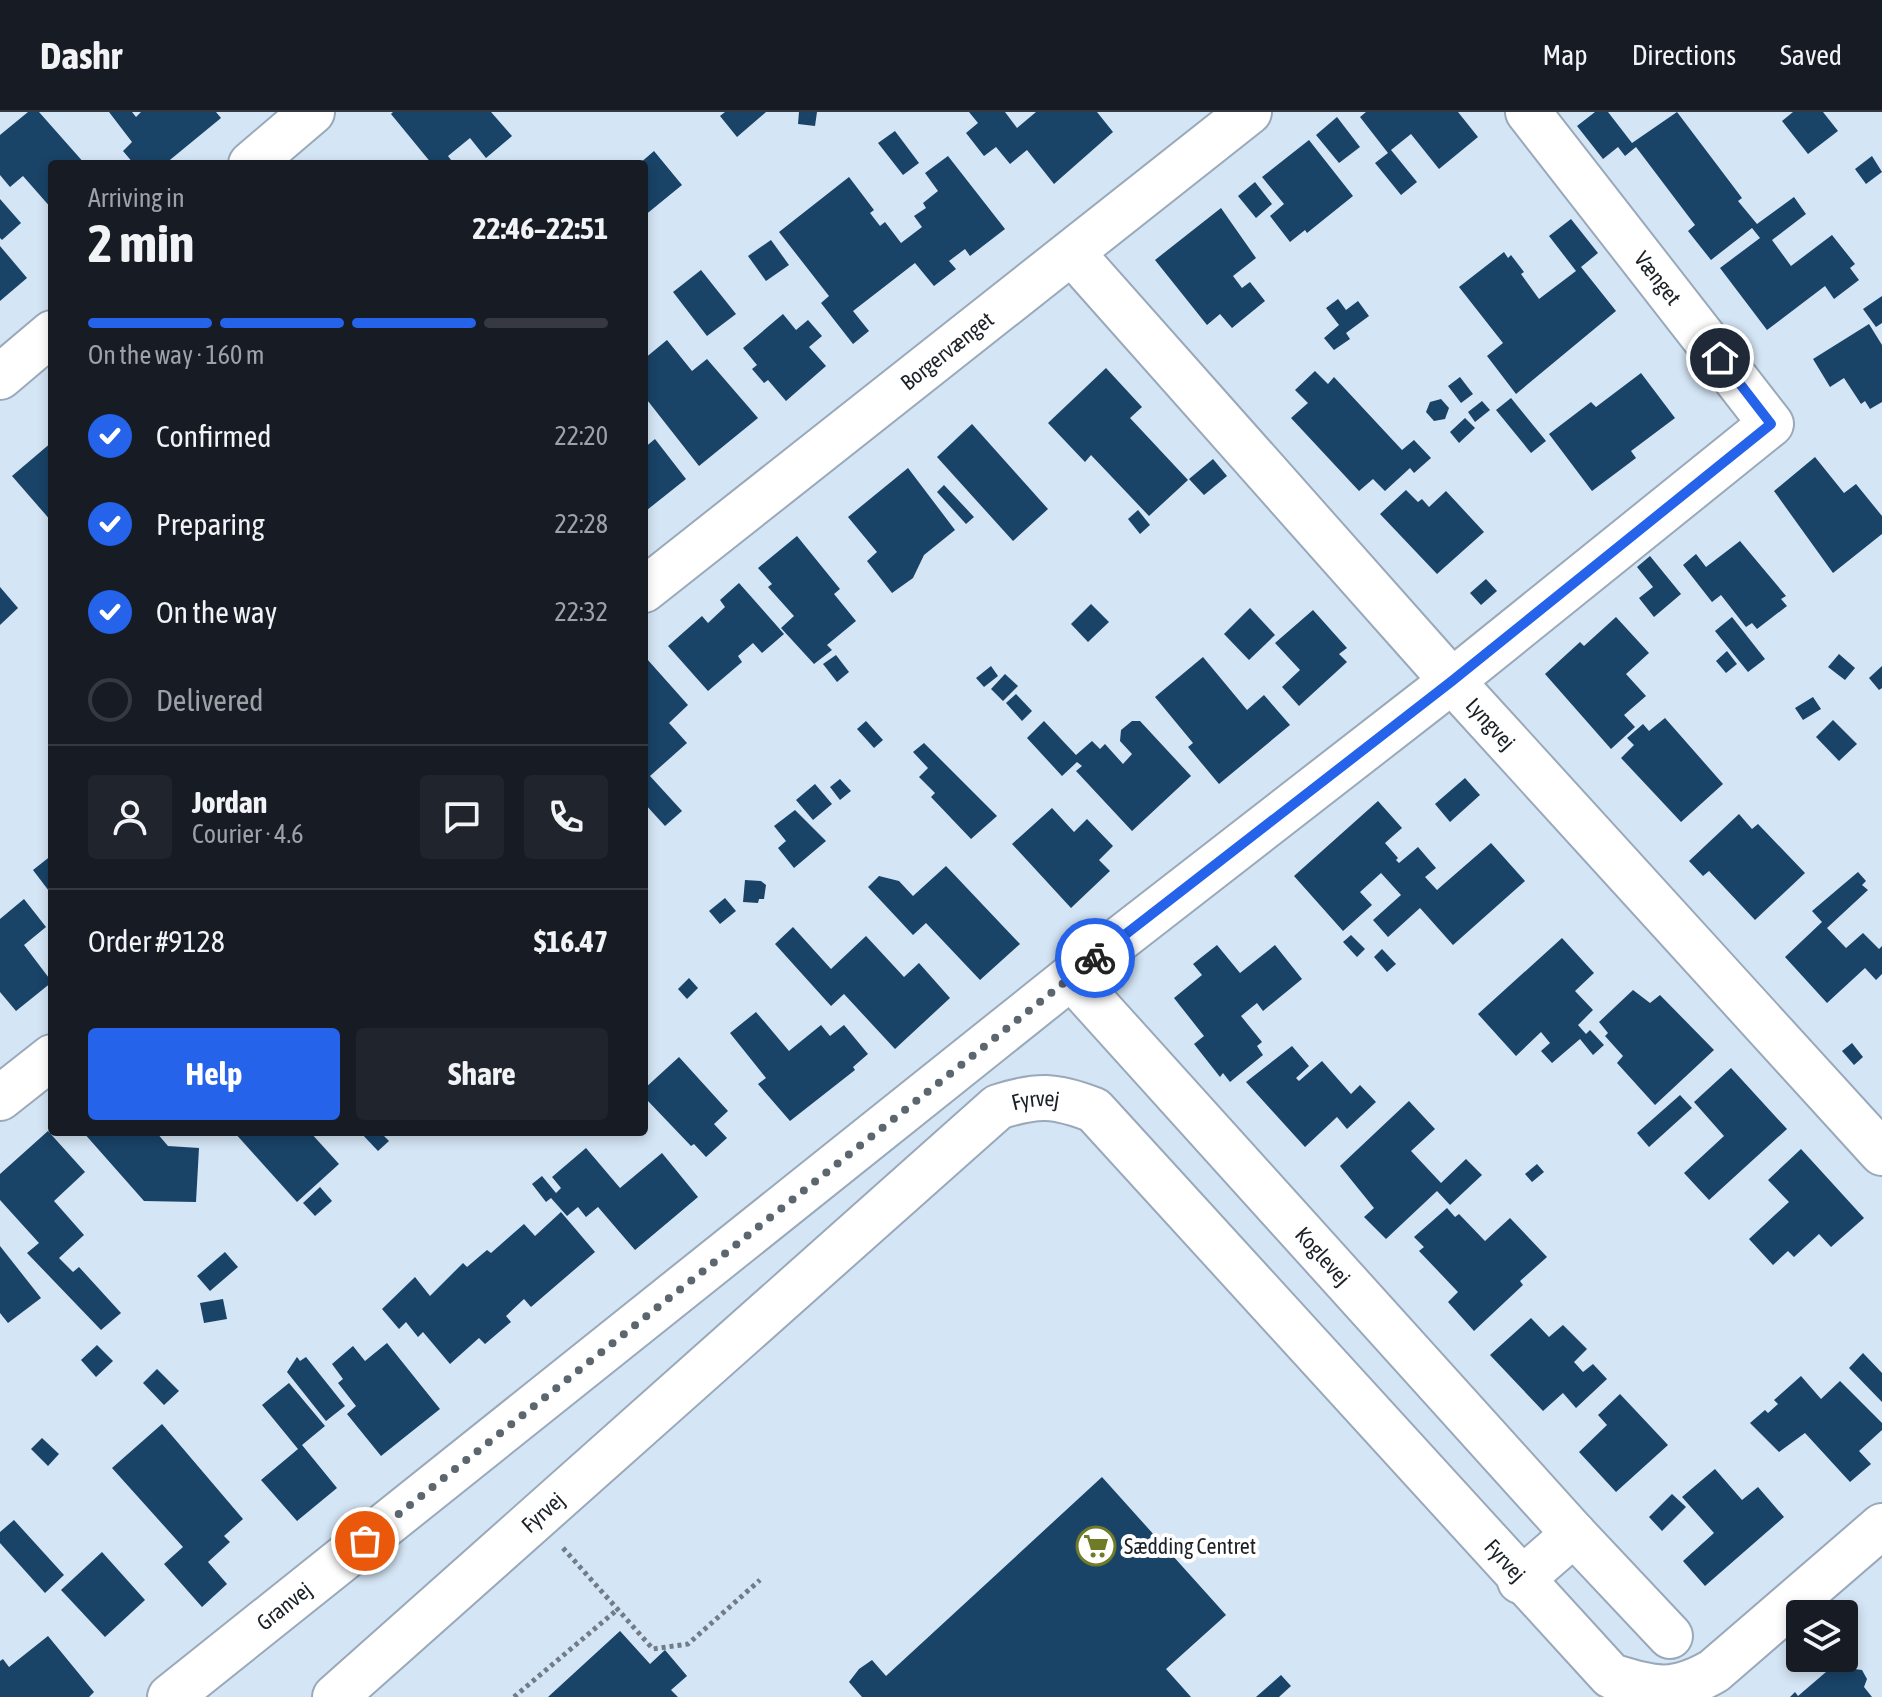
<!DOCTYPE html>
<meta charset="utf-8">
<style>
:root{--surface:#171b24;--page:#20242c;--text:#f1f3f6;--muted:#9ea1a6;--line:#363941;--accent:#2563eb}
body{margin:0;font-family:"Asap Condensed",sans-serif;background:var(--page);color:var(--text);height:100vh;display:flex;flex-direction:column;font-size:30px;white-space:nowrap}
*{box-sizing:border-box;margin:0}
p{font-size:26px;color:var(--muted)}
.icon{flex:none;width:44px;height:44px;fill:none;stroke:currentColor;stroke-width:2;stroke-linecap:round;stroke-linejoin:round}
.map{position:relative;flex:1;overflow:hidden}
.sheet{position:absolute;left:48px;top:48px;width:600px;height:976px;display:flex;flex-direction:column;background:var(--surface);border-radius:8px;box-shadow:0 4px 12px #0003}
.sheet>*{flex:none}
.buttons{position:absolute;left:1786px;top:1488px;display:grid;gap:16px}
.buttons a{display:grid;place-items:center;width:72px;height:72px;border-radius:8px;background:var(--surface);box-shadow:0 4px 12px #0003;font-size:40px}
.pin{position:absolute;display:grid;place-items:center;width:68px;height:68px;color:#fff;margin:-34px;border:4px solid #fff;border-radius:50%;box-shadow:0 2px 8px #0007}
.courier{position:absolute;display:grid;place-items:center;width:80px;height:80px;margin:-40px;border:6px solid #2563eb;border-radius:50%;background:#fff;color:#222;box-shadow:0 2px 10px #0007}
.headline em{font-style:normal;font-weight:700}
.headline div{display:flex;flex-direction:column-reverse}
.headline{display:flex;align-items:center;justify-content:space-between;height:136px;padding:0 40px}
h1{font-size:52px;font-weight:700;line-height:60px}
.bar{display:grid;grid-template-columns:repeat(4,1fr);gap:12px 8px;align-content:center;height:96px;padding:0 40px}
.bar i{height:10px;border-radius:6px;background:var(--line)}
.bar .on{background:var(--accent)}
.bar p{grid-column:span 4}
.line{display:flex;align-items:center;gap:20px;padding:0 40px;border-top:2px solid var(--line)}
.line div{flex:1}
.round{display:grid;place-items:center;flex:none;width:84px;height:84px;border-radius:8px;background:var(--page)}
ol{padding:0 40px;list-style:none}
li{display:flex;align-items:center;gap:24px;height:88px}
li p{margin-inline-start:auto}
li .icon{padding:8px;border-radius:50%;background:var(--accent);color:#fff;stroke-width:4}
li:last-child{color:var(--muted)}
li i{width:44px;height:44px;border:4px solid var(--line);border-radius:50%}
.cta{display:flex;gap:16px;margin-top:auto;padding:16px 40px}
.cta a{flex:1;height:92px;border-radius:8px;background:var(--accent);color:#fff;font-size:32px;font-weight:700;line-height:92px;text-align:center}
.cta a+a{background:var(--page);color:var(--text)}
header{display:flex;align-items:center;gap:48px;box-sizing:border-box;height:112px;padding:0 40px;background:var(--surface);border-bottom:2px solid var(--line)}
header strong{font-size:38px}
nav{display:flex;gap:44px;margin-inline-start:auto;font-size:28px}
.map>svg:first-child{display:block}
.building{fill:#194367}
.lines{fill:none;stroke-linecap:round;stroke-linejoin:round}
.minor-casing{stroke:#99a9b9;stroke-width:48}
.path{stroke:#717c87;stroke-width:5;stroke-dasharray:4 4;stroke-linecap:butt}
.minor{stroke:#fff;stroke-width:44}
.done{stroke:#5c666f;stroke-width:8;stroke-dasharray:0 14.4}
.route{stroke:#2563eb;stroke-width:10}
.labels{text-anchor:middle;stroke-width:8;stroke-linejoin:round;paint-order:stroke}
.street-label{font-size:22px;fill:#1b2127;stroke:#fff}
.poi-label{font-size:22px;fill:#1b2127;stroke:#fff;text-anchor:start}
</style>
<header>
<strong>Dashr</strong>
<nav><a>Map</a><a>Directions</a><a>Saved</a></nav>
</header>
<div class="map">
<svg width="1882" height="1585" viewBox="0 0 1882 1585">
<rect width="100%" height="100%" fill="#d4e5f5"/>
<g class="building">
<path d="M28 0H39L85 52H52V97L23 64 10 75 0 63V23Z"/>
<path d="M109 0H132L136 5 141 0H216L221 6 165 52H134L123 39 132 30Z"/>
<path d="M393 0H491L512 24 486 46 470 26 448 44 451 48 446 52H432L391 2Z"/>
<path d="M725 0H766L737 25 720 4Z"/>
<path d="M799 0H817L815 14 798 12Z"/>
<path d="M969 0H1005L1017 16 1036 0H1097L1113 20 1054 72 1027 38 1010 52 996 35 984 44 966 21 978 11Z"/>
<path d="M1366 0H1458L1478 25 1439 57 1411 22 1391 38 1417 70 1401 83 1375 51 1388 41 1360 5Z"/>
<path d="M1595 0H1608L1632 31 1677 0 1742 86 1738 89 1757 112 1794 85 1806 102 1772 128 1791 154 1832 123 1855 152 1850 156 1859 168 1834 187 1825 174 1767 218 1720 156 1760 126 1752 116 1711 148 1688 119 1695 113 1636 35 1625 44 1618 35 1603 47 1577 14Z"/>
<path d="M1793 0H1823L1838 19 1808 42 1782 9Z"/>
<path d="M1337 5 1360 35 1339 51 1316 23Z"/>
<path d="M895 19 919 51 903 63 878 31Z"/>
<path d="M1309 28 1353 84 1307 121 1305 118 1290 130 1270 104 1284 92 1262 65Z"/>
<path d="M654 39 682 73 644 104V52H639Z"/>
<path d="M948 44 1005 117 970 144 965 137 949 149 956 157 934 174 915 151 853 199 869 219 853 232 821 191 829 184 779 120 849 65 874 98 870 101 880 114 885 110 901 131 922 115 914 104 926 96 923 91 938 79 925 61Z"/>
<path d="M1872 44 1882 60 1866 72 1855 57Z"/>
<path d="M1255 70 1272 92 1256 106 1238 84Z"/>
<path d="M0 87 21 111 2 128 0 126Z"/>
<path d="M1221 96 1256 146 1233 164 1242 176 1250 170 1265 189 1232 216 1220 202 1207 213 1155 148Z"/>
<path d="M1571 107 1598 141 1581 155 1616 199 1516 282 1487 244 1503 231 1459 175 1504 140 1508 146 1511 143 1524 160 1521 162 1539 187 1576 159 1549 124Z"/>
<path d="M771 128 789 153 766 169 748 144Z"/>
<path d="M0 134 27 166 0 189Z"/>
<path d="M701 158 736 202 707 224 673 180Z"/>
<path d="M1882 184V211L1876 215 1863 197Z"/>
<path d="M1338 187 1346 198 1358 189 1369 204 1346 221 1350 227 1334 238 1324 226 1339 213 1326 196Z"/>
<path d="M783 202 796 218 808 208 822 224 809 235 826 254 786 289 768 268 764 271 752 257 757 253 743 236Z"/>
<path d="M1869 212 1882 233V290L1870 297 1865 289 1861 292 1844 266 1830 275 1813 247Z"/>
<path d="M667 228 692 259 707 247 758 306 699 354 644 284V247Z"/>
<path d="M1106 256 1142 295 1130 306 1188 368 1149 404 1091 343 1085 350 1048 311Z"/>
<path d="M1315 259 1328 272 1334 265 1402 338 1414 328 1431 346 1414 361 1410 356 1385 379 1373 367 1359 379 1291 306 1308 291 1295 278Z"/>
<path d="M1641 261 1675 306 1631 339 1636 346 1592 379 1549 322 1591 290 1596 295Z"/>
<path d="M1460 265 1473 282 1461 291 1448 274Z"/>
<path d="M1511 286 1546 329 1531 341 1496 298Z"/>
<path d="M1441 287 1449 296 1445 307 1434 309 1426 300 1430 290Z"/>
<path d="M1482 289 1490 298 1475 310 1468 300Z"/>
<path d="M1465 306 1475 316 1459 331 1450 320Z"/>
<path d="M972 312 1048 397 1013 429 937 345Z"/>
<path d="M655 327 686 367 647 398 644 336Z"/>
<path d="M52 330V410L12 364Z"/>
<path d="M1815 345 1844 381 1856 372 1882 404V422L1833 461 1774 379Z"/>
<path d="M1213 347 1227 364 1204 383 1189 367Z"/>
<path d="M908 356 955 418 924 443 913 466 892 481 867 449 877 440 848 405Z"/>
<path d="M944 373 974 405 966 412 937 380Z"/>
<path d="M1406 378 1418 390 1422 387 1429 395 1446 379 1484 420 1437 462 1380 402Z"/>
<path d="M1138 398 1150 413 1140 422 1128 407Z"/>
<path d="M797 424 840 477 834 482 856 509 827 533 832 538 814 552 781 516 794 504 768 475 772 472 758 456Z"/>
<path d="M1740 429 1786 484 1781 487 1787 494 1757 517 1752 511 1746 515 1721 483 1712 490 1683 453 1696 442 1706 455Z"/>
<path d="M1650 444 1681 482 1654 505 1639 486 1653 475 1637 455Z"/>
<path d="M1486 467 1497 479 1481 493 1470 481Z"/>
<path d="M739 471 784 522 762 541 753 531 738 544 742 550 708 579 668 534 702 504 708 511 725 495 720 488Z"/>
<path d="M0 475 18 496 0 513Z"/>
<path d="M1091 492 1109 510 1088 530 1071 512Z"/>
<path d="M1250 496 1275 523 1249 548 1224 522Z"/>
<path d="M1313 498 1347 536 1339 542 1347 550 1299 594 1282 575 1300 558 1275 531Z"/>
<path d="M1616 505 1649 541 1626 562 1646 584 1624 603 1635 615 1611 637 1545 562 1580 530 1584 534Z"/>
<path d="M1732 505 1765 547 1748 560 1715 519Z"/>
<path d="M1727 539 1737 552 1726 561 1716 549Z"/>
<path d="M1839 542 1855 556 1845 568 1828 555Z"/>
<path d="M836 543 849 560 837 570 823 552Z"/>
<path d="M1203 545 1247 598 1264 583 1290 613 1219 672 1188 635 1193 631 1155 585Z"/>
<path d="M647 547 688 593 669 611 687 631 650 664 682 699 665 714 644 691Z"/>
<path d="M991 554 998 564 984 575 976 566Z"/>
<path d="M1882 554V576L1879 578 1869 566Z"/>
<path d="M1005 562 1018 574 1003 589 991 577Z"/>
<path d="M1016 582 1032 599 1022 609 1006 591Z"/>
<path d="M1813 585 1821 597 1803 608 1795 596Z"/>
<path d="M1665 606 1723 672 1681 710 1621 646 1634 633 1627 626 1643 612 1649 619Z"/>
<path d="M1833 608 1857 632 1839 649 1816 625Z"/>
<path d="M866 609 883 628 874 636 857 617Z"/>
<path d="M1044 609 1076 643 1092 629 1100 637 1105 632 1123 652 1132 642 1120 629 1121 618 1132 609H1140L1191 664 1132 719 1076 659 1082 654 1077 650 1062 664 1027 626Z"/>
<path d="M924 631 997 704 971 727 931 685 935 681 919 665 928 656 913 640Z"/>
<path d="M1465 666 1480 683 1450 710 1435 692Z"/>
<path d="M840 667 851 679 840 688 830 675Z"/>
<path d="M815 672 832 692 813 708 796 688Z"/>
<path d="M1378 689 1402 716 1385 731 1398 746 1396 748 1399 751 1418 735 1436 756 1425 765 1437 778 1491 731 1525 769 1453 833 1420 796 1388 825 1373 808 1401 783 1381 761 1360 780 1372 793 1343 819 1294 764Z"/>
<path d="M1052 696 1074 720 1087 707 1113 734 1099 748 1110 759 1071 796 1012 732Z"/>
<path d="M795 698 826 729 794 756 778 736 786 729 774 714Z"/>
<path d="M1739 702 1752 717 1758 712 1805 761 1755 808 1709 759 1703 764 1689 749Z"/>
<path d="M52 743V783L33 758Z"/>
<path d="M946 754 1020 832 980 868 926 811 913 823 868 775 879 764 899 769 913 784Z"/>
<path d="M1858 760 1866 769 1862 773 1868 778 1827 816 1846 836 1863 821 1879 837 1882 834V862L1876 868 1865 856 1827 891 1785 845 1822 810 1812 799Z"/>
<path d="M745 768 761 769 766 773 764 787H759L758 791 743 790Z"/>
<path d="M725 786 736 799 720 812 709 799Z"/>
<path d="M24 787 46 815 24 833 52 870 16 899 0 880V807Z"/>
<path d="M793 815 831 857 866 824 904 865 919 851 950 886 895 937 844 882 831 894 775 832Z"/>
<path d="M1351 823 1365 837 1357 845 1343 830Z"/>
<path d="M1562 826 1594 861 1575 879 1593 898 1578 913 1586 922 1590 918 1604 933 1593 943 1580 927 1552 951 1541 939 1550 931 1541 920 1516 944 1478 902Z"/>
<path d="M1217 833 1240 861 1275 833 1302 867 1263 899 1257 891 1241 904 1262 930 1257 934 1263 943 1230 970 1223 961 1220 965 1194 932 1204 924 1174 886 1202 863 1193 852Z"/>
<path d="M1382 837 1396 852 1387 860 1374 845Z"/>
<path d="M689 866 698 876 687 887 678 877Z"/>
<path d="M1633 878 1650 891 1660 883 1714 938 1655 993 1617 951 1623 944 1605 924 1608 921 1599 910Z"/>
<path d="M756 900 789 939 821 913 830 924 844 913 868 942 853 955 855 958 790 1009 758 972 766 966 730 921Z"/>
<path d="M1852 931 1863 945 1854 953 1842 939Z"/>
<path d="M1292 934 1309 954 1296 966 1299 969 1322 949 1351 982 1360 973 1376 990 1347 1017 1337 1005 1305 1035 1246 970Z"/>
<path d="M679 945 728 999 714 1012 727 1026 706 1045 694 1032 691 1034 648 989 644 993V977Z"/>
<path d="M1731 956 1787 1017 1709 1088 1684 1061 1724 1024 1694 990Z"/>
<path d="M1680 983 1692 996 1649 1035 1637 1021Z"/>
<path d="M1409 989 1435 1017 1411 1039 1441 1071 1466 1047 1482 1063 1450 1093 1437 1079 1386 1127 1364 1105 1374 1096 1340 1054Z"/>
<path d="M48 1019 85 1060 54 1089 84 1123 59 1146 73 1160 79 1155 121 1201 101 1218 27 1141 39 1131 0 1088V1062Z"/>
<path d="M83 1020H156L168 1034 199 1036 196 1090 144 1089Z"/>
<path d="M234 1020H310L339 1052 297 1090Z"/>
<path d="M360 1020H380L389 1029 378 1039Z"/>
<path d="M586 1036 620 1076 662 1041 698 1085 635 1138 598 1095 586 1105 578 1095 567 1104 551 1086 546 1090 532 1072 542 1064 556 1081 561 1076 552 1065Z"/>
<path d="M1801 1037 1864 1106 1831 1135 1819 1122 1794 1145 1788 1139 1773 1153 1749 1127 1789 1090 1768 1068Z"/>
<path d="M1537 1052 1544 1060 1532 1070 1525 1062Z"/>
<path d="M320 1075 332 1089 315 1104 303 1091Z"/>
<path d="M1447 1096 1455 1105 1459 1102 1485 1129 1510 1106 1547 1145 1520 1169 1523 1173 1474 1219 1448 1190 1458 1180 1419 1139 1424 1135 1414 1125Z"/>
<path d="M561 1100 595 1140 531 1195 524 1187 506 1204 511 1210 485 1232 479 1226 450 1252 423 1220 418 1225 406 1210 399 1217 382 1197 415 1165 430 1184 463 1151 467 1155 487 1138 491 1141 524 1112 535 1124Z"/>
<path d="M0 1134 41 1186 8 1211 0 1201Z"/>
<path d="M225 1140 238 1155 210 1179 197 1164Z"/>
<path d="M223 1187 227 1207 204 1211 200 1191Z"/>
<path d="M1531 1206 1549 1225 1563 1213 1587 1237 1574 1250 1583 1260 1593 1252 1607 1267 1576 1296 1563 1281 1543 1299 1490 1243Z"/>
<path d="M387 1231 440 1297 381 1344 347 1302 356 1294 338 1271 343 1267 332 1252 353 1234 365 1249Z"/>
<path d="M97 1233 113 1249 96 1265 81 1248Z"/>
<path d="M1863 1241 1882 1261V1290L1849 1256Z"/>
<path d="M297 1245 300 1249 306 1245 345 1294 326 1309 287 1260Z"/>
<path d="M157 1257 179 1279 164 1293 143 1271Z"/>
<path d="M1801 1264 1821 1287 1840 1269 1882 1311V1318L1859 1339 1871 1352 1850 1370 1805 1321 1779 1340 1750 1311 1765 1298 1768 1301 1778 1292 1774 1288Z"/>
<path d="M289 1271 325 1314 302 1333 337 1376 297 1409 261 1368 298 1337 262 1293Z"/>
<path d="M1620 1282 1668 1333 1616 1380 1579 1340 1607 1313 1598 1303Z"/>
<path d="M162 1312 243 1407 224 1424 230 1430 208 1450 227 1472 202 1495 164 1452 183 1435 112 1356Z"/>
<path d="M42 1326 59 1342 48 1354 31 1337Z"/>
<path d="M1715 1357 1742 1388 1758 1375 1784 1405 1705 1474 1683 1449 1714 1421 1682 1385Z"/>
<path d="M1102 1365 1226 1503 1166 1557 1191 1585H862L849 1570 859 1557 872 1548 886 1564Z"/>
<path d="M1672 1382 1686 1395 1662 1419 1649 1405Z"/>
<path d="M14 1408 64 1463 45 1481 0 1431V1420Z"/>
<path d="M102 1440 145 1488 105 1525 61 1478Z"/>
<path d="M620 1519 650 1552 665 1538 687 1564 671 1578 678 1585H548Z"/>
<path d="M48 1524 94 1580 89 1585H0V1549L3 1547 9 1555Z"/>
<path d="M1840 1548 1847 1556 1862 1558 1867 1567 1864 1575 1872 1585H1790L1795 1580 1798 1584Z"/>
<path d="M1281 1563 1291 1574 1279 1585H1256Z"/>
</g>
<g class="lines">
<g class="minor-casing">
<g id="minor">
<path d="M251 52 312 0"/>
<path id="s1" d="M1072 141 1452 569 1882 1041"/>
<path d="M0 265 52 221"/>
<path id="s2" d="M644 478 1249 0"/>
<path id="s3" d="M1071 865 1574 1422 1670 1524"/>
<path d="M0 986 52 945"/>
<path d="M1520 1469 1574 1422"/>
<path id="s4" d="M170 1585 1071 865 1452 569 1771 312 1528 0"/>
<path id="s5" d="M335 1585 998 995C1038 982 1055 983 1094 998L1611 1564C1654 1577 1673 1583 1714 1559L1882 1414"/>
</g>
</g>
<g class="path">
<path d="M563 1436 653 1537 688 1532 760 1468"/>
<path d="M514 1585 618 1497"/>
</g>
<use href="#minor" class="minor"/>
</g>
<g class="lines">
<path class="done" d="M365 1429 1095 846"/>
<path class="route" d="M1095 846 1452 569 1771 312 1720 246"/>
</g>
<defs>
<g id="supermarket-ring" transform="scale(2)"><circle r="9.5" fill="#fff" stroke="#6f7b27" stroke-width="1.5"/><path d="M-6-5.5h2.5l.6 2H6L4.5 2H-2.5L-4.4-4H-6ZM-1.5 3.2a1.3 1.3 0 1 0 .1 0ZM3 3.2a1.3 1.3 0 1 0 .1 0Z" fill="#6f7b27"/></g>
</defs>
<g fill-rule="evenodd">
<use href="#supermarket-ring" x="1096" y="1434"/>
</g>
<g class="labels">
<g class="street-label">
<text transform="translate(1658 166) rotate(52)" y="8">Vænget</text>
<text dy="8" stroke="none"><textPath href="#s2" startOffset="386">Borgervænget</textPath></text>
<text dy="8" stroke="none"><textPath href="#s1" startOffset="630">Lyngvej</textPath></text>
<text dy="8" stroke="none"><textPath href="#s5" startOffset="926">Fyrvej</textPath></text>
<text dy="8" stroke="none"><textPath href="#s3" startOffset="376">Koglevej</textPath></text>
<text dy="8" stroke="none"><textPath href="#s5" startOffset="278">Fyrvej</textPath></text>
<text dy="8" stroke="none"><textPath href="#s5" startOffset="1596">Fyrvej</textPath></text>
<text dy="8" stroke="none"><textPath href="#s4" startOffset="146">Granvej</textPath></text>
</g>
<g class="poi-label">
<text x="1124" y="1442">Sædding Centret</text>
</g>
</g>
</svg>
<div class="buttons">
<a><svg class="icon" aria-label="layers" viewBox="0 0 24 24"><path d="M12 4l9 5-9 5-9-5zM3 14l9 5 9-5"/></svg></a>
</div>
<div class="pin" style="left:365px;top:1429px;background:#ea580c"><svg class="icon" aria-label="bag" viewBox="0 0 24 24"><path d="M5 8h14l-1 12H6zM9 8a3 3 0 0 1 6 0"/></svg></div>
<div class="pin" style="left:1720px;top:246px;background:#1f2937"><svg class="icon" aria-label="home" viewBox="0 0 24 24"><path d="M3 11l9-7 9 7M6 9v11h12V9"/></svg></div>
<div class="courier" style="left:1095px;top:846px"><svg class="icon" aria-label="bike" viewBox="0 0 24 24"><circle cx="6" cy="16" r="4"/><circle cx="18" cy="16" r="4"/><path d="M6 16l4-8h5l3 8M10 8l3 8H6M13 5h3"/></svg></div>
<section class="sheet">
<div class="headline"><div><h1>2 min</h1><p>Arriving in</p></div><em>22:46–22:51</em></div>
<div class="bar"><i class="on"></i><i class="on"></i><i class="on"></i><i></i><p>On the way · 160 m</p></div>
<ol>
<li><svg class="icon" aria-label="check" viewBox="0 0 24 24"><path d="M5 12l5 5 9-10"/></svg>Confirmed<p>22:20</p></li>
<li><svg class="icon" aria-label="check" viewBox="0 0 24 24"><path d="M5 12l5 5 9-10"/></svg>Preparing<p>22:28</p></li>
<li><svg class="icon" aria-label="check" viewBox="0 0 24 24"><path d="M5 12l5 5 9-10"/></svg>On the way<p>22:32</p></li>
<li><i></i>Delivered</li>
</ol>
<div class="line" style="height:144px"><a class="round"><svg class="icon" aria-label="person" viewBox="0 0 24 24"><circle cx="12" cy="8" r="4"/><path d="M4 21q1-7 8-7t8 7"/></svg></a><div><b>Jordan</b><p>Courier · 4.6</p></div><a class="round"><svg class="icon" aria-label="chat" viewBox="0 0 24 24"><path d="M4 5h16v11H9l-5 4z"/></svg></a><a class="round"><svg class="icon" aria-label="phone" viewBox="0 0 24 24"><path d="M5 4h4l2 5-3 2q2 4 5 5l2-3 5 2v4C11 20 4 13 5 4z"/></svg></a></div>
<div class="line" style="height:104px"><div>Order #9128</div><b>$16.47</b></div>
<div class="cta"><a>Help</a><a>Share</a></div>
</section>
</div>
